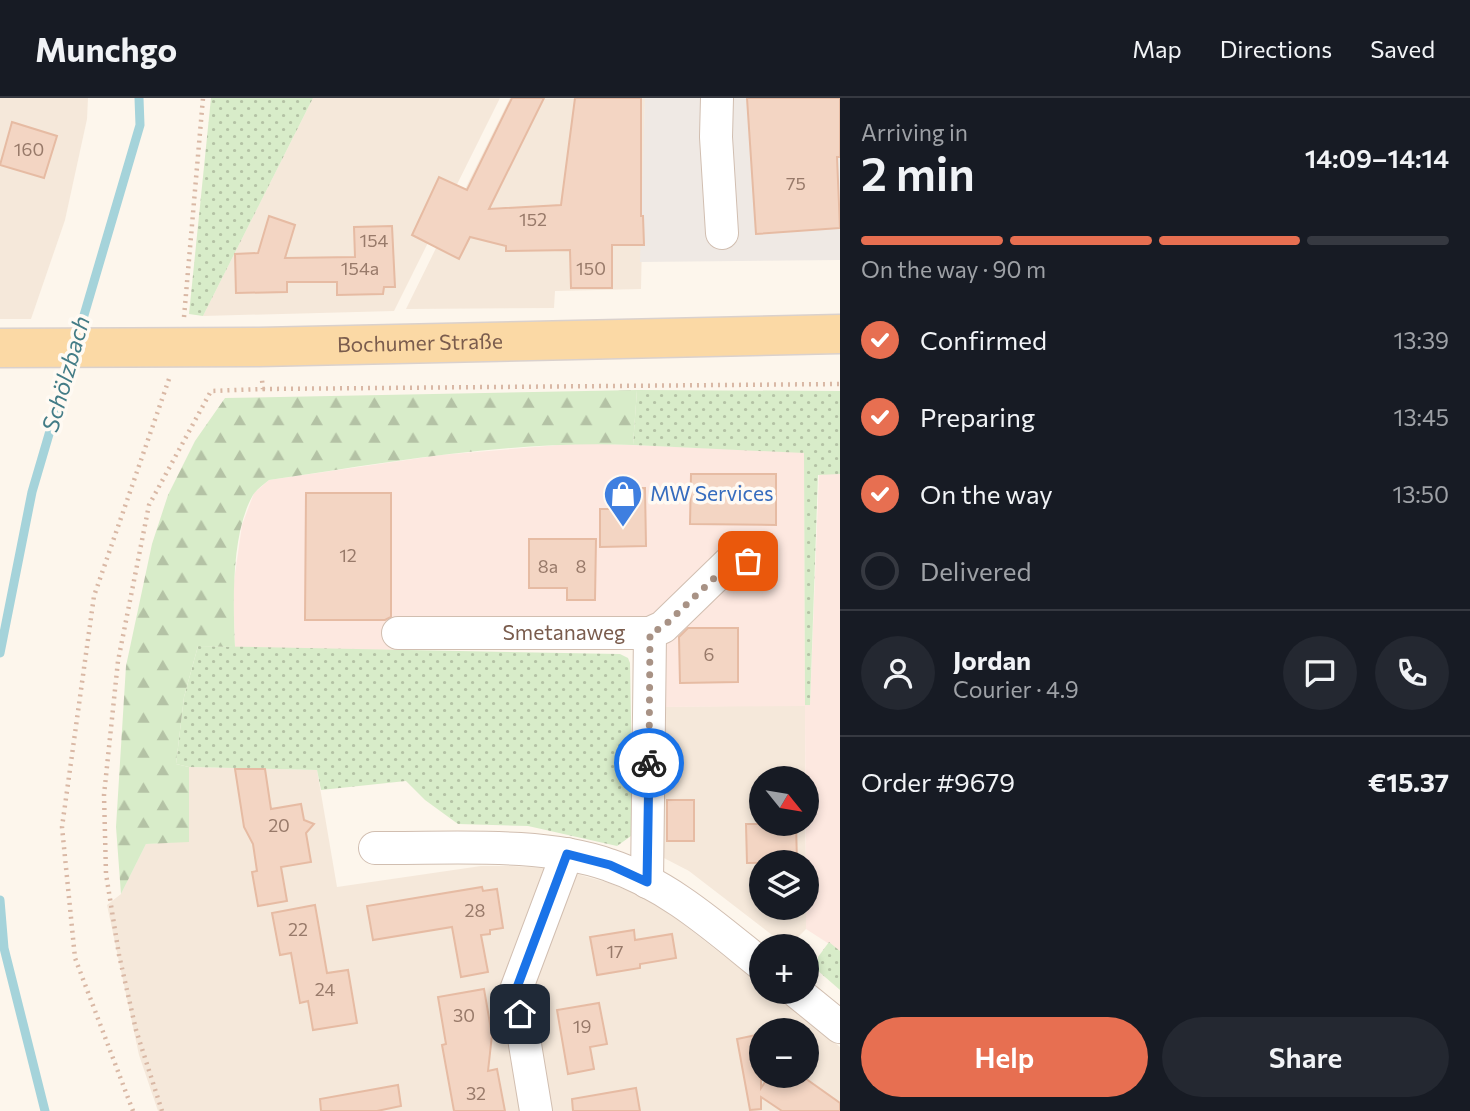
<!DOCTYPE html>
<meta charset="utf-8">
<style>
:root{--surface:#171b24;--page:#242831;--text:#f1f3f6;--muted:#9ea1a6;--line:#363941;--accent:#e76f51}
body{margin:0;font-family:Commissioner,sans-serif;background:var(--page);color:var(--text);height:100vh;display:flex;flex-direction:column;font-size:26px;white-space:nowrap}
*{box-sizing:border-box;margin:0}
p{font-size:23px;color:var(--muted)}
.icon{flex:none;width:38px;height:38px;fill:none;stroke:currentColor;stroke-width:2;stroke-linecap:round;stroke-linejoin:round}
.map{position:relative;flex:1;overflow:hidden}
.drawer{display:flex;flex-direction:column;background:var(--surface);width:630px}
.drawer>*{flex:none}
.needle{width:46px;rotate:120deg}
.controls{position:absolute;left:749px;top:668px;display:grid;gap:14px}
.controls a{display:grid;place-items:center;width:70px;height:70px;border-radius:50%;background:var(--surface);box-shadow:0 4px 10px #0003;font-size:35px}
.pin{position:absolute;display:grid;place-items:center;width:60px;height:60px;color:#fff;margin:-30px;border-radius:14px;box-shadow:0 4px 10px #0006}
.courier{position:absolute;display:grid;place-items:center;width:70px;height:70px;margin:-35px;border:5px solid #1a73e8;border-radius:50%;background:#fff;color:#222;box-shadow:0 2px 9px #0007}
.head em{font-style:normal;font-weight:600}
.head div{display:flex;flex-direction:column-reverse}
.head{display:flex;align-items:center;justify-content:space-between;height:119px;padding:0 21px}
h1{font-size:46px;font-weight:600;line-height:52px}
.bar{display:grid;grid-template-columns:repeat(4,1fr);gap:10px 7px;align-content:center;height:84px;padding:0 21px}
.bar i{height:9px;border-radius:5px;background:var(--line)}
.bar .on{background:var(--accent)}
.bar p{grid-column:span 4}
.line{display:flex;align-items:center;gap:18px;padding:0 21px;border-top:2px solid var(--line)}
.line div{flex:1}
.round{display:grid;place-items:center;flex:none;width:74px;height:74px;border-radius:37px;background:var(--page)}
ol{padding:0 21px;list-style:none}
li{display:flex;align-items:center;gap:21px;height:77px}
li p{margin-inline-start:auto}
li .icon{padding:7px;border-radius:50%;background:var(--accent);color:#fff;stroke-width:4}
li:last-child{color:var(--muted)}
li i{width:38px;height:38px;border:4px solid var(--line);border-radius:50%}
.action{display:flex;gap:14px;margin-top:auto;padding:14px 21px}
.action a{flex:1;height:80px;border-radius:42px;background:var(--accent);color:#fff;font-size:28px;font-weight:600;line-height:80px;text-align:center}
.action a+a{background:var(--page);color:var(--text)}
header{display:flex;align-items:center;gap:42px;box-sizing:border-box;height:98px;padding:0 35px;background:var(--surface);border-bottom:2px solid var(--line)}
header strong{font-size:33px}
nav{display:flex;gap:38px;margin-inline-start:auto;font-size:24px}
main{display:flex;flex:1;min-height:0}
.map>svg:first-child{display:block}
.residential{fill:#f5e8da;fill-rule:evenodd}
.commercial{fill:#fde8e0}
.industrial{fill:#efe9e4}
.grass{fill:url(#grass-dots)}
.forest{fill:url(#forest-firs)}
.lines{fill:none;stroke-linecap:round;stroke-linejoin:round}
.stream{stroke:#a5d3da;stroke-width:9}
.building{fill:#f3d5c3;stroke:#e6bba3;stroke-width:2}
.minor-casing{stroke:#d1beb0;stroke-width:34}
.major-casing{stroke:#dad1cd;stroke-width:41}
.path{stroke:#d9b8a5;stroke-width:4.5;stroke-dasharray:2 5;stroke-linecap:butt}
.minor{stroke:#fff;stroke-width:32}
.major{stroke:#fbd9a5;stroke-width:38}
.done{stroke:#a89285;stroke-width:7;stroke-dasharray:0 12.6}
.route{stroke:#1a73e8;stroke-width:9}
.labels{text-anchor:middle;stroke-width:7;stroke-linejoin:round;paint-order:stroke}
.number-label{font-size:18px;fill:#987a6a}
.street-label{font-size:21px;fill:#7a5c4d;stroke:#fffaf3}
.shop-label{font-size:21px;fill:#366cbe;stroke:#fffaf3;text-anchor:start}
.water-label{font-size:23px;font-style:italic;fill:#437c86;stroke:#fffaf3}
</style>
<header>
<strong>Munchgo</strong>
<nav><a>Map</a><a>Directions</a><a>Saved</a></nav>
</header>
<main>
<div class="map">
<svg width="840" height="1013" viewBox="0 0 840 1013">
<defs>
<pattern id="grass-dots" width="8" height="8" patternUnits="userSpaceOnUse" patternTransform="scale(1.75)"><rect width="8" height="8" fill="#d8ecc9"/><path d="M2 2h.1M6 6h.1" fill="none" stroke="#b4c2a5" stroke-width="1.8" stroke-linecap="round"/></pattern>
<pattern id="forest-firs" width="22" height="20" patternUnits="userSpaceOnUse" patternTransform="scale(1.75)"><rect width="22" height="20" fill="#d8ecc9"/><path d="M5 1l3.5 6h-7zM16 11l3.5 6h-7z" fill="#b4c2a5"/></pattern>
</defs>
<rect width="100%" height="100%" fill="#fdf6ec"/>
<g class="residential">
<path d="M0 0H88L87 21 65 122 31 221H0Z"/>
<path d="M313 0H500L394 213 203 218Z"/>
<path d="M510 0H645L641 191 555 193 554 210 406 211Z"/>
<path d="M805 607V681H761V726H805L806 765H761V810H806V831L794 843 785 847 689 773 662 759V609Z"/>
<path d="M189 669 317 672 337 789 481 768H512L545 770 577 776 609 785 641 798 673 818 761 887V894H771L840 949V1013H158L139 957 107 807 121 796 146 746 189 743ZM761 933H807V978H761Z"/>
</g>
<path class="commercial" d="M582 345 804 354 805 607 810 606 819 376H840V853L806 831 805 608 662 609 661 525 399 526 400 553 235 549 233 490 242 427 254 395 269 382 441 357Z"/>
<path class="industrial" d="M645 0H840V162L640 164Z"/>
<g class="grass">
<path d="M211 0H313L203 218 189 216Z"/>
<path d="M637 292 840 293V376L818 377 810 607H805L804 355 633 347Z"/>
<path d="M198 548 620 556 628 560 630 565 633 732 631 738 617 748 528 728 458 726 425 702 406 683 321 692 317 672 189 669 176 666 184 599Z"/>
<path d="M829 844 840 853V892L817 872 818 859Z"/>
</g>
<path class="forest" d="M637 292 633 347C512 342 390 364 269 382 264 386 257 391 253 397 231 435 233 505 235 549L198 548 184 599 176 666 189 669V744L146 746 121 796 116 729 126 568 152 446 168 397 195 343 225 300Z"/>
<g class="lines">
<g class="stream">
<path d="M77 241 140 27 139 0"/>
<path d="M0 555 32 394 72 258"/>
<path d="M0 802 4 850 45 1013"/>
</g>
</g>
<g class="building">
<path d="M512 0H544L489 111 561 107 575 0H641V118H643L644 147H612V190H571L570 152 506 153V148L470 139 459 161 412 137 439 79 467 92Z"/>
<path d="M747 0H840V59H837L840 130 756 136Z"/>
<path d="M12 24 57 38 44 80 0 67Z"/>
<path d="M269 118 295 127 285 160 355 159 354 129 392 128 395 189H384L383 196 337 197V184H287V194L236 195 235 156 258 155Z"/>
<path d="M691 376H776V427L690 426Z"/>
<path d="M645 390 646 448 600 449V411H611V391Z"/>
<path d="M306 395H391V519L385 522H305Z"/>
<path d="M529 441H596L595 502H567V490H529Z"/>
<path d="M688 530H738V584L680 585 679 539Z"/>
<path d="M235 671H265L271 711 301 706 304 722 314 726 306 735 311 764 281 769 287 803 258 808 252 774 257 773 253 746 244 729Z"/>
<rect x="667" y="702" width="27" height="41"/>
<path d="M746 726H796L797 764 747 765Z"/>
<path d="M482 789 483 793 497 791 503 830 490 832V836L481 837 488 874 461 879 452 829 373 842 367 808Z"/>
<path d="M315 807 327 875 348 872 357 925 313 932 308 903 300 905 291 855 280 857 272 815Z"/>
<path d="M634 832 635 842 672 836 676 860 640 866V870L597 877 590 839Z"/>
<path d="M484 891 492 937 488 973 497 971 505 1013H454L442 947 446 946 438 899Z"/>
<path d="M599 905 607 946 590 949 594 971 568 976 557 912Z"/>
<path d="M761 936V990L769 978H802L840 1005V1013H782L761 999V1011L750 1012 737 941Z"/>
<path d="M398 987 401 1008 377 1013H321L320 1001Z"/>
<path d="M636 990 640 1013H573L572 1001Z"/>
</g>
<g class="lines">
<g class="minor-casing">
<g id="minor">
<path d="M717 0 716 39 722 135"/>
<path id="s1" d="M398 535H650L647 784"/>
<path d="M650 535 663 529 731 463H748"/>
<path d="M375 750C448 751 541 743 609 767 667 786 715 829 761 866"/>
<path d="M797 894 840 929"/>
<path d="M536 1013 516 892 567 756"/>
</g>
</g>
<g class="major-casing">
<g id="major">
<path id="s2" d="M0 250 259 249 840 236"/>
</g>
</g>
<g class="path">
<path d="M184 219 203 0"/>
<path d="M263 291 840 286"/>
<path d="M133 1013 75 860 62 729 94 498 169 281"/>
<path d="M162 1013 136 932 119 857 106 776 104 697 118 563 149 407 211 293 263 291 262 282"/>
</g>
<use href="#minor" class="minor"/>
<use href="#major" class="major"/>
</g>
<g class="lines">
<path class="done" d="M649 665 650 535 663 529 732 463H748"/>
<path class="route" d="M520 916 516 892 567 756 610 767 647 784 649 665"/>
</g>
<defs>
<g id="shop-pin" transform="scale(2.0125)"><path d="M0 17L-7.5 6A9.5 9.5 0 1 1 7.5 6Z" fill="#3f7fe0" stroke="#fffaf3"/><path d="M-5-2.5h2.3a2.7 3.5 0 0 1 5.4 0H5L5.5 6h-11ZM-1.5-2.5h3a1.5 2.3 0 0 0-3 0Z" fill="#fff"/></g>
</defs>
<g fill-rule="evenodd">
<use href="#shop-pin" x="623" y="396"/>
</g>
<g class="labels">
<g class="number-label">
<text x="29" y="58">160</text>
<text x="796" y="92">75</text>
<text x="533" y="128">152</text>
<text x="374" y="149">154</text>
<text x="360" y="177">154a</text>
<text x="591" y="177">150</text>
<text x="348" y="464">12</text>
<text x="548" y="475">8a</text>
<text x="581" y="475">8</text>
<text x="709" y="563">6</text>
<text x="279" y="734">20</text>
<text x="475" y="819">28</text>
<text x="298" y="838">22</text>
<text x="615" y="860">17</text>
<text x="325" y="898">24</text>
<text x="464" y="924">30</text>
<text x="582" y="935">19</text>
<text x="476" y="1002">32</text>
</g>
<g class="street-label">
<text dy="7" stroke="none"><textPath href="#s2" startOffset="420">Bochumer Straße</textPath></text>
<text dy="7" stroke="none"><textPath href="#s1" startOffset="166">Smetanaweg</textPath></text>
</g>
<g class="shop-label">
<text x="650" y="403">MW Services</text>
</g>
<g class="water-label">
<text transform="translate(66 276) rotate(-74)" y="8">Schölzbach</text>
</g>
</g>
</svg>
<div class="controls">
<a><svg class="needle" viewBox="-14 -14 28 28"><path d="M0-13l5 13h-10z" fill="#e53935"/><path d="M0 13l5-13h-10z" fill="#9ea1a6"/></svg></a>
<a><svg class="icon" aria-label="layers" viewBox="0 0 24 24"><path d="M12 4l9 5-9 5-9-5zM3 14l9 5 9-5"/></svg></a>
<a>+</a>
<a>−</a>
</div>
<div class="pin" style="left:748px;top:463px;background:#ea580c"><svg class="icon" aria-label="bag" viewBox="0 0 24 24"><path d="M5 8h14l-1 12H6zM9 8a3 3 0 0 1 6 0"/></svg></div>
<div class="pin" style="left:520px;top:916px;background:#1f2937"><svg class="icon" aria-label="home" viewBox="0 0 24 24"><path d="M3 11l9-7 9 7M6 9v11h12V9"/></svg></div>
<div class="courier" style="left:649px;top:665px"><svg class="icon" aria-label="bike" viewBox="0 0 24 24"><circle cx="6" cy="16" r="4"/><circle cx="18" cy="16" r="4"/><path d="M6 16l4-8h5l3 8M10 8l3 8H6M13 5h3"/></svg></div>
</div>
<section class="drawer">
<div class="head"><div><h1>2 min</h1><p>Arriving in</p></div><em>14:09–14:14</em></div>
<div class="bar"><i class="on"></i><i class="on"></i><i class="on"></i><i></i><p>On the way · 90 m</p></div>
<ol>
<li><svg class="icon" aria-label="check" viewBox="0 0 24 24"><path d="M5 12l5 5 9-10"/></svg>Confirmed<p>13:39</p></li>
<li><svg class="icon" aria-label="check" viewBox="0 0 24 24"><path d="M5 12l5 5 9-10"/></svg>Preparing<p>13:45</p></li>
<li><svg class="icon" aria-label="check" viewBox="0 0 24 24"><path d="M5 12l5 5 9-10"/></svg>On the way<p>13:50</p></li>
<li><i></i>Delivered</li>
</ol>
<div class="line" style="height:126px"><a class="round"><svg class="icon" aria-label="person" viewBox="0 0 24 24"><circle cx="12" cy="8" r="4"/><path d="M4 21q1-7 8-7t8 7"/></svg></a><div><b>Jordan</b><p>Courier · 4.9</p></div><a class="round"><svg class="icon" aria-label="chat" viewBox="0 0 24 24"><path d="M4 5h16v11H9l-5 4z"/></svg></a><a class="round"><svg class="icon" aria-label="phone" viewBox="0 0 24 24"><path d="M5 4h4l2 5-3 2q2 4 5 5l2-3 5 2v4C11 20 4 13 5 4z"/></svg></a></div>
<div class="line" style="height:91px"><div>Order #9679</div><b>€15.37</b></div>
<div class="action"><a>Help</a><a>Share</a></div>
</section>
</main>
